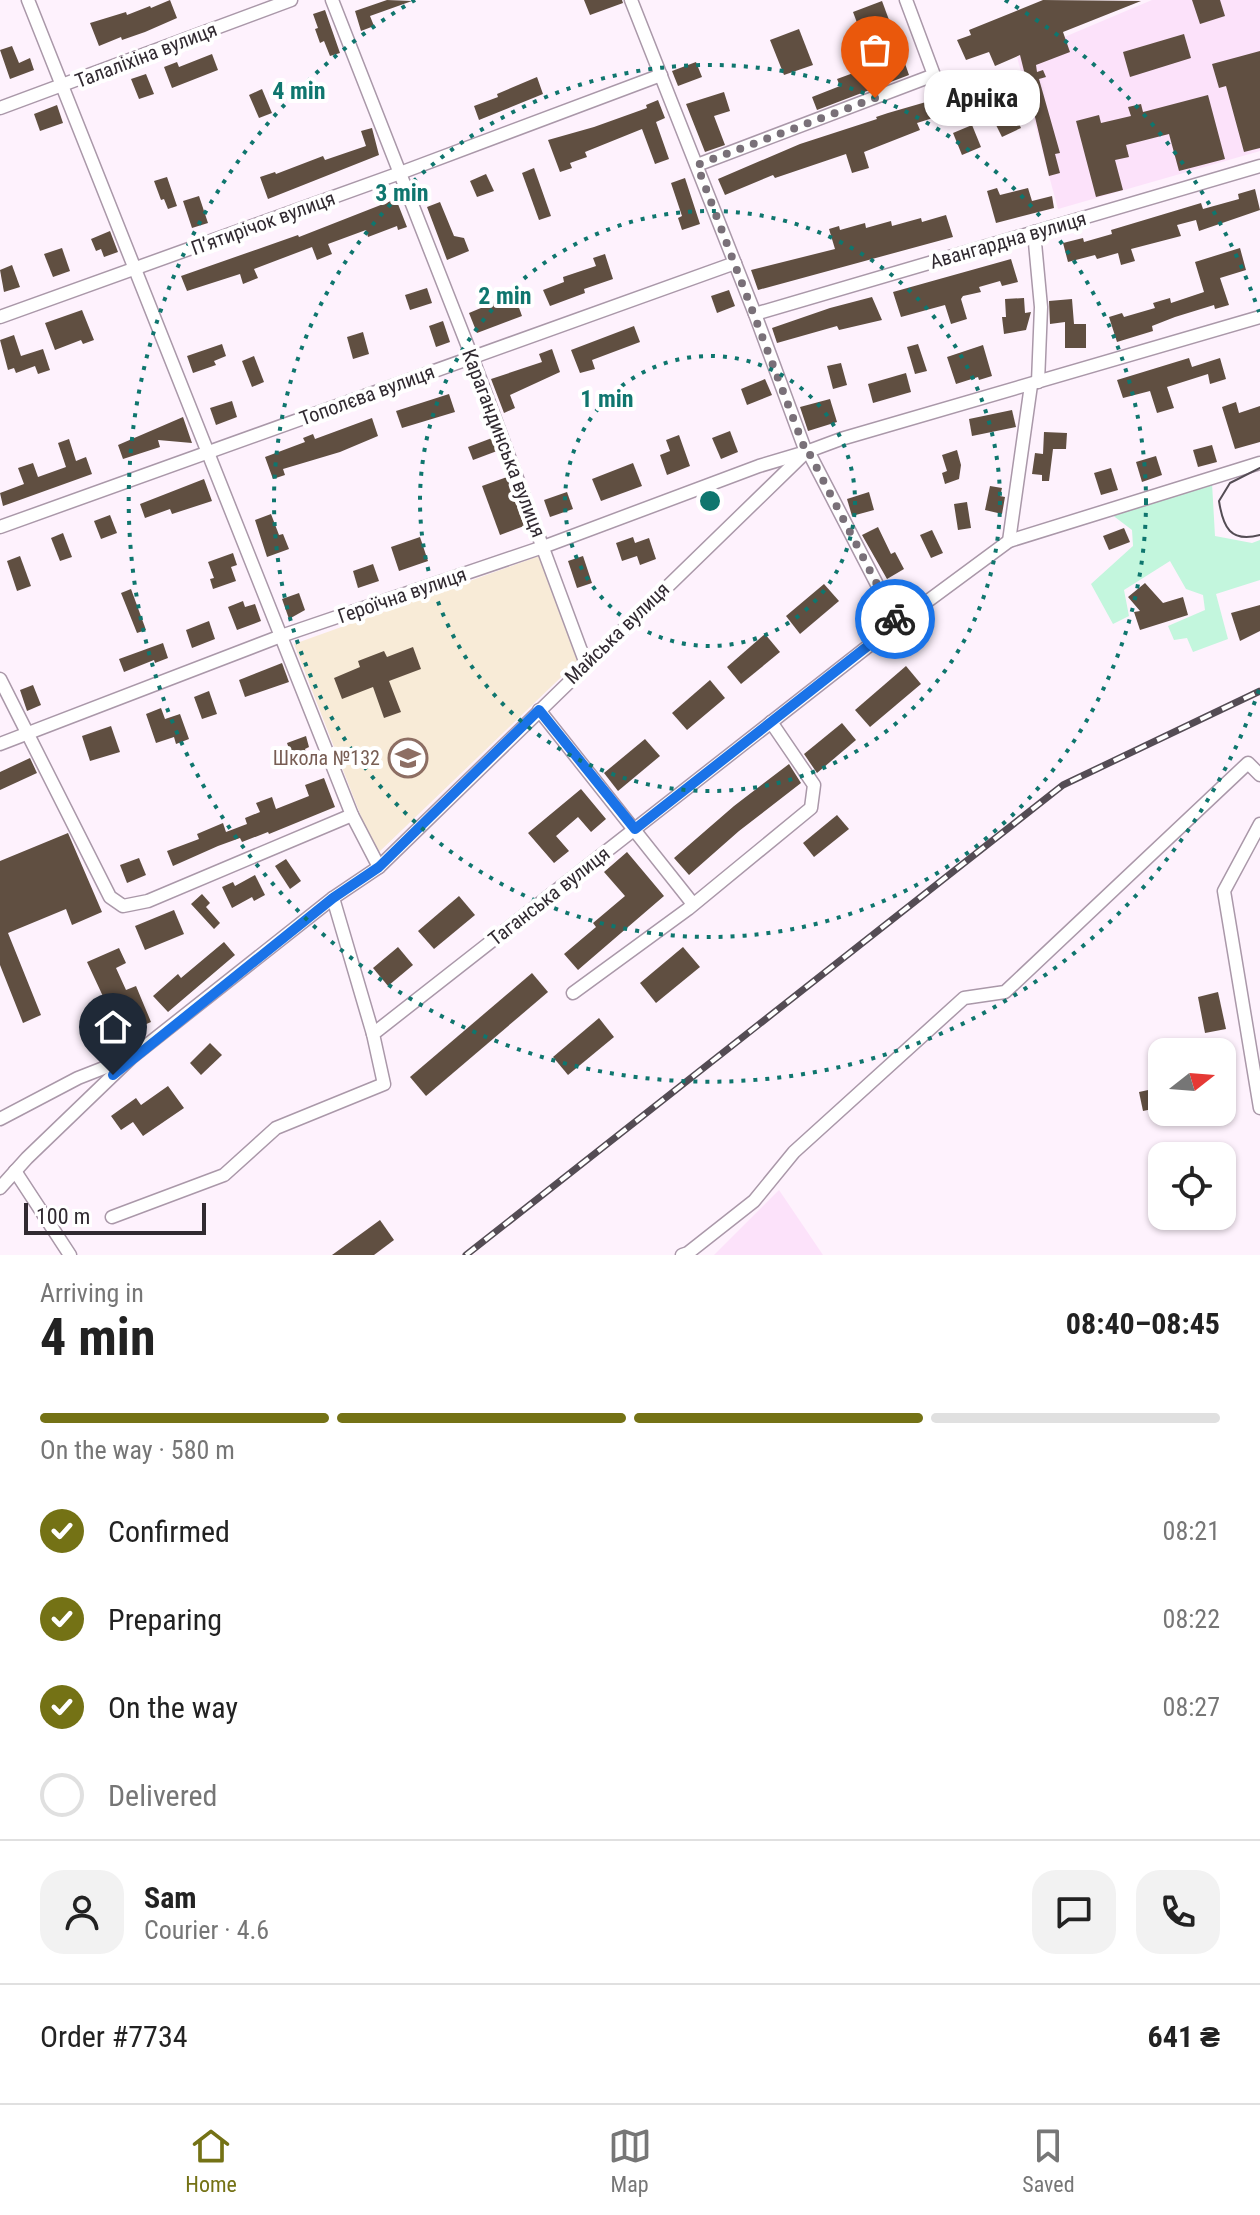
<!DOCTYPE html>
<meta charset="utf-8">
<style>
:root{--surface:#fff;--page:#f2f2f2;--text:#222;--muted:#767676;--line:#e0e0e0;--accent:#747215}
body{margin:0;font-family:"Roboto Condensed",sans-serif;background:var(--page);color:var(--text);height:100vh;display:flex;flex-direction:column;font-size:30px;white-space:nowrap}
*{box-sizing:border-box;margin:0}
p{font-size:26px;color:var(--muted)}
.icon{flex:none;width:44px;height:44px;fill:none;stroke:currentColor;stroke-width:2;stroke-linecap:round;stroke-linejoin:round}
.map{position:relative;height:1255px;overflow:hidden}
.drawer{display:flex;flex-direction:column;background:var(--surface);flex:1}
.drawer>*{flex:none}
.needle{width:52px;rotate:73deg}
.controls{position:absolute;left:1148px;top:1038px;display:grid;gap:16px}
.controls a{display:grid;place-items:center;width:88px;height:88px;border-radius:16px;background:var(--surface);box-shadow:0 2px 6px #0004;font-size:40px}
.scale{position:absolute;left:24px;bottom:20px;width:182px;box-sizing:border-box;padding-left:8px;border:4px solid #312a31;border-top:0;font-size:22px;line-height:28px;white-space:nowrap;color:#312a31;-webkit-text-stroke:6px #fff;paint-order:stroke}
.pin{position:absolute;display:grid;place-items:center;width:68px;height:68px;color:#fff;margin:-82px -34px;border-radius:50% 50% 50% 0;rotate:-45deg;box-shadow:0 0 8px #0007}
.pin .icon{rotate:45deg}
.courier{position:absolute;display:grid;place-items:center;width:80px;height:80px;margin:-40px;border:6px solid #1a73e8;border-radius:50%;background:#fff;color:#222;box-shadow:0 2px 10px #0007}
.bubble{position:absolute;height:56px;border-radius:24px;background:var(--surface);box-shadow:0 2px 6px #0004;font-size:26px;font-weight:700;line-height:56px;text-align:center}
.overview em{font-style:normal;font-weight:700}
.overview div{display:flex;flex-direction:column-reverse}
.overview{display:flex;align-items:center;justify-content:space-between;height:136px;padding:0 40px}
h1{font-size:52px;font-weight:700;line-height:60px}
.bar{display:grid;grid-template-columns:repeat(4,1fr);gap:12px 8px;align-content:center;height:96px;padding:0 40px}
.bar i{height:10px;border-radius:6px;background:var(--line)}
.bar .current{background:var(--accent)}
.bar p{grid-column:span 4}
.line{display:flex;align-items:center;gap:20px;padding:0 40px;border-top:2px solid var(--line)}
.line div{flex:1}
.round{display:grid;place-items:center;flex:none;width:84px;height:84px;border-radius:24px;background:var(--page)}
ol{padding:0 40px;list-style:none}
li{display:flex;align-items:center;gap:24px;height:88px}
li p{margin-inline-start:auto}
li .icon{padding:8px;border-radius:50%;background:var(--accent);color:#fff;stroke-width:4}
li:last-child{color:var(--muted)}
li i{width:44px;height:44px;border:4px solid var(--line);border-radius:50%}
.menu{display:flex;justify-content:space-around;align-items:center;height:112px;border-top:2px solid var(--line);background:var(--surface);font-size:22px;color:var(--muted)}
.menu a{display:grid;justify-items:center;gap:4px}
.menu .current{color:var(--accent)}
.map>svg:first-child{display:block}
.built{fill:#fce2fa}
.education{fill:#f8ebd7}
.green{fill:#c3f6dd}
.building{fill:#604f41}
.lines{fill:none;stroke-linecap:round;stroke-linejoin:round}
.minor-casing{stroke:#aa98a9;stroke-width:15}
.minor{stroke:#fff;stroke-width:12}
.tram{stroke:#544c54;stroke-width:2}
.rail-casing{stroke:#544c54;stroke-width:7}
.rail{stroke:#fff;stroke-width:4;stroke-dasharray:12;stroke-linecap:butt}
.done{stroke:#797078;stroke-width:8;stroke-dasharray:0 14.4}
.route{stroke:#1a73e8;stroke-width:10}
.ring{fill:none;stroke:#0f766e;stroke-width:4;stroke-dasharray:4 8}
.labels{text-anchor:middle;stroke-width:8;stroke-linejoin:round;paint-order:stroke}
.street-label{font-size:20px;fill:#312a31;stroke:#fff}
.education-label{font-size:20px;fill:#785e54;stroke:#fff;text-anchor:end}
.centre{fill:#0f766e;stroke:#fff;stroke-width:4}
.ring-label{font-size:24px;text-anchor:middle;font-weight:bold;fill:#0f766e;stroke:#fff;stroke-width:8;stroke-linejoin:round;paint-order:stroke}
</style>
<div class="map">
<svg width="1260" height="1255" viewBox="0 0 1260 1255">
<rect width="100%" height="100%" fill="#fef2fd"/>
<g class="built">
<path d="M1152 0H1260V151L1058 209 1017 57Z"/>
<path d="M779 1190 823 1255H714Z"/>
</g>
<path class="education" d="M539 556 579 660 376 855 294 644Z"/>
<path class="green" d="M1197 476 1212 483 1215 536 1252 543 1260 540V580L1216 594 1228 639 1193 652 1187 638 1174 640 1168 626 1205 610 1203 595 1186 589 1170 561 1124 590 1129 616 1113 624 1091 584 1133 546 1132 530 1111 514Z"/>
<g class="building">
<path d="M170 0 177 18 145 32 122 40 121 37 99 46 90 23 126 12 127 15 150 6 151 8Z"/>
<path d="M387 0 412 1 370 16 374 26 361 31 355 11Z"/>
<path d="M584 0H622L623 3 590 15Z"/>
<path d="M1043 0 1141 1 1063 32 1070 52 1036 65 1037 72 1043 70 1046 77 1039 79 1060 153 1055 154 1060 173 1049 176 1030 96 1027 97 1022 86 1012 90 1009 80 1025 75 1020 55 995 66 989 52 966 60 957 40 971 35 969 30Z"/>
<path d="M1192 0H1220L1225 16 1200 24Z"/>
<path d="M882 1 895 36 866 47 853 12Z"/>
<path d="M325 10 340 53 330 56 324 41 320 43 315 29 318 28 313 14Z"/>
<path d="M799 29 813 65 784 75 770 40Z"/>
<path d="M1184 34 1191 58 1130 77 1123 52Z"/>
<path d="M12 46 19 63 30 58 34 70 10 79 0 50Z"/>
<path d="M1260 51V148L1244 152 1226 86 1219 88 1212 64Z"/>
<path d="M212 54 218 70 172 88 164 67 177 62 179 67Z"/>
<path d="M902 55 909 75 817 110 812 97 840 86 837 79Z"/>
<path d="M696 62 702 77 678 86 672 71Z"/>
<path d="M146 74 154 94 139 99 131 79Z"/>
<path d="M537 77 543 94 479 120 474 106 498 97 497 94Z"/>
<path d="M262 89 272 113 259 118 249 95Z"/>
<path d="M724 92 730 111 714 116 725 145 705 152 686 104Z"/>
<path d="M962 93 968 107 917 123 920 130 864 152 869 168 852 173 846 154 775 178 773 175 725 195 718 179 800 144 877 119 876 117 888 113 926 102 925 98 938 94V96L944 94 946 98Z"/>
<path d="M1208 95 1225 159 1179 171 1169 134 1126 145 1129 157 1115 160 1123 190 1096 197 1076 121 1099 115 1101 123 1131 116 1128 107 1141 104 1143 112 1147 111Z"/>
<path d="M658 100 665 118 656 122 669 159 655 164 642 129 585 152 587 157 570 163 572 168 560 172 548 140 594 127 647 108 646 105Z"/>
<path d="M57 105 63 123 40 131 34 114Z"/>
<path d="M1012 108 1021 128 1002 137 992 117Z"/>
<path d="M972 125 981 147 962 155 953 133Z"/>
<path d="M372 128 379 155 268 199 260 177 275 172 276 174 323 156 325 160 366 146 361 131Z"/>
<path d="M534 168 551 216 539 220 522 173Z"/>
<path d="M486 174 494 191 477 197 470 181Z"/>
<path d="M167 177 177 206 168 209 164 199 161 200 154 181Z"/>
<path d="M685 178 700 224 682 230 678 218 682 216 671 183Z"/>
<path d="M997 188 1000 195 1028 188 1032 201 1052 196 1054 208 996 223 987 191Z"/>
<path d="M1255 189 1260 210 1199 231 1196 220 1177 225 1181 236 1131 249 1135 261 1121 265 1118 253 1097 259 1095 255 1068 262 1063 243 1083 238 1084 242 1112 234 1111 230 1201 203 1203 209 1239 199 1238 194Z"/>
<path d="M199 196 208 223 192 228 183 201Z"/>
<path d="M396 199 407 227 398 230 397 226 368 237 366 230 328 244 332 254 317 260 312 247 254 269 258 278 243 284 240 274 187 291 181 276 298 235 299 237Z"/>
<path d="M440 202 454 236 464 238 469 251 447 260 427 207Z"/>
<path d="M946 215 953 237 758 290 751 270 835 249 829 229 839 226 840 230 865 223 866 228 891 221 892 226 921 218 922 222Z"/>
<path d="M110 231 118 252 104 257 101 249 96 251 91 239Z"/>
<path d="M62 248 70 271 53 277 44 254Z"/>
<path d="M1240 248 1246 270 1220 278 1229 305 1215 309 1214 305 1175 317 1152 326 1153 331 1117 342 1109 317 1122 313 1124 317 1155 308 1153 303 1170 298 1171 303 1204 292 1195 262Z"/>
<path d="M605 254 613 279 584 289 585 293 550 306 543 290 564 282 563 277 596 266 593 258Z"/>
<path d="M1011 259 1018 282 1002 286 1000 281 979 287 981 292 963 296 961 299 967 319 951 324 945 305 901 317 893 292Z"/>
<path d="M12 265 20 287 4 292 0 270Z"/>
<path d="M427 288 432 303 410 310 405 295Z"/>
<path d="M729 290 735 306 717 313 711 296Z"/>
<path d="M514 294 522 316 477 333 469 313Z"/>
<path d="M872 297 882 320 839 330 837 326 777 343 772 328 830 308Z"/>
<path d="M1024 298 1025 313 1031 312 1026 330 1004 334 1002 317H1006L1005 299Z"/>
<path d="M1072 299 1074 324H1086V348H1065V322L1050 324 1049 301Z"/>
<path d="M82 310 94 340 83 344 81 340 55 350 45 323Z"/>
<path d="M443 321 450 342 436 347 429 326Z"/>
<path d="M634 326 640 342 592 360 595 369 580 373 571 350Z"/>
<path d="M363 332 369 354 353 359 347 337Z"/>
<path d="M14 335 21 356 43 349 50 370 38 374 35 366 16 373 14 368 8 370 0 340Z"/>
<path d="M222 344 226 356 214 361 216 365 193 373 187 356Z"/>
<path d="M918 344 927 371 915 374 907 347Z"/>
<path d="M983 345 992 376 979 380 978 377 956 384 947 357Z"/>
<path d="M552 349 560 372 510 395 515 408 504 413 491 379 542 362 539 354Z"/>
<path d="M254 356 264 382 252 387 242 361Z"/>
<path d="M1189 358 1192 367 1220 358 1226 379 1210 384 1208 374 1167 387 1174 408 1157 413 1150 391 1123 398 1117 380Z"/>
<path d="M841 363 847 385 833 389 827 366Z"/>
<path d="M906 373 911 392 873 403 868 384Z"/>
<path d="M765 379 772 395 747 405 741 389Z"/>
<path d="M449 394 455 412 402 428 396 411Z"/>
<path d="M830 399 837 422 808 431 800 407Z"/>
<path d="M232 401 237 417 216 425 210 408Z"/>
<path d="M1236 402 1239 413 1260 406V442L1235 449 1222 407Z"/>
<path d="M1012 410 1016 427 972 436 969 419Z"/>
<path d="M183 417 192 443 158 440 160 447 123 459 118 445Z"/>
<path d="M372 418 378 436 340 452 283 469 285 475 273 479 265 457 305 442 303 438 313 434 315 439Z"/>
<path d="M730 431 738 452 721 459 712 438Z"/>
<path d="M1044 432 1067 433 1066 449H1053L1049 481H1042V475L1032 474 1035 453 1043 454Z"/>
<path d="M679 435 690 466 667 475 660 455 670 451 666 440Z"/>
<path d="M492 438 497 451 473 460 468 447Z"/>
<path d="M69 439 76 461 86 457 92 474 3 506 0 493 24 484 18 468 33 463 38 477 66 467 58 443Z"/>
<path d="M1212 445 1217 462 1198 467 1193 450Z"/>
<path d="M957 450 961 465 959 479 945 484 942 473 947 471 942 455Z"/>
<path d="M1156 456 1162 475 1142 482 1136 462Z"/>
<path d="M633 463 642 486 601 501 592 479Z"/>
<path d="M1111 468 1118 490 1101 495 1094 473Z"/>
<path d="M507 477 524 526 500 535 482 486Z"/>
<path d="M204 479 212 501 172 514 170 509 145 518 140 504Z"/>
<path d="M990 486 1002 488 1000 496 1005 497 1002 514 985 510Z"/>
<path d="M567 492 573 509 550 517 544 500Z"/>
<path d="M869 492 874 510 852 516 847 499Z"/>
<path d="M967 502 971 528 958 530 954 504Z"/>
<path d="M271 514 279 535 283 534 289 549 267 557 255 520Z"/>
<path d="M110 515 117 533 101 539 94 521Z"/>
<path d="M878 527 891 554 895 552 904 569 887 579 862 535Z"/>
<path d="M1124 528 1130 542 1109 550 1103 536Z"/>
<path d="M932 530 943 553 931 558 920 535Z"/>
<path d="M63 533 72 557 60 561 51 538Z"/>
<path d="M420 537 428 561 399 571 391 547Z"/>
<path d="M633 537 635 543 649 538 656 559 640 565 637 556 622 561 616 543Z"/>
<path d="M233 553 237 565 231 567 236 581 213 589 210 579 214 578 208 562Z"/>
<path d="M20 556 31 586 17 591 7 561Z"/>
<path d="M583 556 592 583 577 588 568 561Z"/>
<path d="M373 564 379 581 358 588 353 571Z"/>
<path d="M1145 583 1163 603 1183 597 1188 615 1140 630 1134 612 1140 611 1128 597Z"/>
<path d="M824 584 839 601 800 634 786 616Z"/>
<path d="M131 589 146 630 137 633 121 593Z"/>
<path d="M299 593 305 610 289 619 282 599Z"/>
<path d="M243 601 245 607 255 604 261 621 237 630 228 607Z"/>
<path d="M1260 605V631L1240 641 1231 613Z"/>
<path d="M209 621 215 639 192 648 186 630Z"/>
<path d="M765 634 780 652 741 684 727 667Z"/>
<path d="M163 643 168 658 155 663 154 660 124 672 119 659Z"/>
<path d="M413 647 421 669 389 681 401 712 384 718 373 687 342 699 334 678 360 667 358 661 384 651 387 657Z"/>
<path d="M282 663 289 682 245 697 239 680Z"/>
<path d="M906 666 921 684 870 727 855 710Z"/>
<path d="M710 680 725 698 687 730 672 713Z"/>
<path d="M33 685 41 705 27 711 20 690Z"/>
<path d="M209 691 217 714 202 719 194 697Z"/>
<path d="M161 708 165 719 180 714 189 739 176 744 174 737 156 743 146 714Z"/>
<path d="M842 723 856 740 817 773 804 754Z"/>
<path d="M111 726 120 752 90 761 82 736Z"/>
<path d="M306 736 309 747 305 749 309 761 295 766 287 743Z"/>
<path d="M645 739 660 756 618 791 604 773Z"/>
<path d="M30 758 37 773 0 790V772Z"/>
<path d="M789 764 801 783 739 831 689 875 674 858 734 806Z"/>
<path d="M324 778 335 807 269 834 268 832 242 842 240 838 218 846 173 866 167 851 199 839 197 834 223 823 226 832 247 824 245 818 260 812 256 803 272 797 276 809 309 796 305 785Z"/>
<path d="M581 789 606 819 591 832 578 817 556 836 569 851 554 863 528 833Z"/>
<path d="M837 815 849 829 814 857 803 843Z"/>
<path d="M68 833 102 912 72 925 66 909 8 933 41 1015 23 1023 0 965V861Z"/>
<path d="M627 852 664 896 578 970 564 954 596 927 593 923 625 896 604 872Z"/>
<path d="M139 858 146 875 127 883 120 865Z"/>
<path d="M286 859 301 881 290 889 275 866Z"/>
<path d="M255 875 265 895 254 901 252 897 232 908 222 887 233 882 235 886Z"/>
<path d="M202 894 210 903 206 907 220 923 214 929 191 904Z"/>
<path d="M459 896 475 915 434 949 418 931Z"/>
<path d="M174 910 184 934 145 950 135 926Z"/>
<path d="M224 942 235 955 168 1012 153 996 178 974 181 978Z"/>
<path d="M398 947 413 965 388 986 373 968Z"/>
<path d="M683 947 700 967 656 1003 640 983Z"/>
<path d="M119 948 126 963 116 968 126 990 136 986 151 1022 121 1035 87 962Z"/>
<path d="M532 973 548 992 426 1096 410 1077Z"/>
<path d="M1218 992 1226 1029 1205 1033 1198 997Z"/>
<path d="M599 1018 614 1037 568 1075 553 1057Z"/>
<path d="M210 1043 222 1055 201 1075 190 1063Z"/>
<path d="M168 1086 184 1108 143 1136 133 1122 121 1130 111 1116 136 1098 141 1105Z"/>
<path d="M1162 1087V1107L1143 1111 1139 1092Z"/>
<path d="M380 1220 394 1240 374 1255H332Z"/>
</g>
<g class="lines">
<g class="minor-casing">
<g id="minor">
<path d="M28 0 352 815 379 867"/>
<path d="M332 0 472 357 586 664"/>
<path d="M0 108 291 0"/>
<path d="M697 165 934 75 906 0"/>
<path d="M1034 232 1041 307 1038 382"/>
<path d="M755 314 1260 166"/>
<path d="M0 317 400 173 661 75"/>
<path d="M808 451 897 623"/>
<path d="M0 527 735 263"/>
<path d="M1009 541 1031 385"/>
<path d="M0 679 110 897 123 906 148 901 352 815"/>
<path d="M539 710 693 904"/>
<path d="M0 744 281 636 543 547 759 466 806 452 755 314 631 0"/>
<path d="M1260 824 1224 891 1260 1108"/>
<path d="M333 898 373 1034"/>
<path d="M573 993 688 909 811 808 814 785 771 722"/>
<path d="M0 1119 78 1078 124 1060"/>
<path d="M15 1171 70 1255"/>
<path d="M0 1188 27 1158 132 1057 333 898 379 867 806 452 841 439 1260 317"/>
<path d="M112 1217 224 1175 276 1128 384 1084 373 1034 894 626 1009 541 1260 463"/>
<path d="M682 1255 688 1253 754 1201 794 1152 964 998 1005 992 1248 763 1260 775"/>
</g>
</g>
<use href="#minor" class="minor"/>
<path class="tram" d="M1260 468 1230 483 1219 501C1223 527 1230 543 1260 535"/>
<g class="rail-casing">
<path id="rail" d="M466 1255 1063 785 1260 691"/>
</g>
<use href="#rail" class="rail"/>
</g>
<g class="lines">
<path class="done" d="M875 98 697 165 806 452 808 451 895 619"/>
<path class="route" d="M113 1075 333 898 379 867 539 710 635 829 897 623 895 619"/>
</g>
<g class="ring">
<circle cx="710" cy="501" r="145"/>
<circle cx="710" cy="501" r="290"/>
<circle cx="710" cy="501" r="436"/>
<path d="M1259 690A581 581 0 1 1 415 0M1005 0A581 581 0 0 1 1259 312"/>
</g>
<defs>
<g id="school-ring" transform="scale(2)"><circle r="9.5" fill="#fff" stroke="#8d6e63" stroke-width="1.5"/><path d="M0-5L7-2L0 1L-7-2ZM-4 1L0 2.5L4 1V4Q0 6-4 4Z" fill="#8d6e63"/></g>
</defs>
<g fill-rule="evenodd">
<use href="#school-ring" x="408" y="758"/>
</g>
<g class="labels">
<g class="street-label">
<text transform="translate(146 55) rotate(-21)" y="7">Талаліхіна вулиця</text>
<text transform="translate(263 223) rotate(-20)" y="7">П’ятирічок вулиця</text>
<text transform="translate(1008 240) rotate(-16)" y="7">Авангардна вулиця</text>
<text transform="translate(367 395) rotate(-20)" y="7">Тополєва вулиця</text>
<text transform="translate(504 443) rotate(69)" y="7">Карагандинська вулиця</text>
<text transform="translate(402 595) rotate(-19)" y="7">Героїчна вулиця</text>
<text transform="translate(617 633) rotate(-44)" y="7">Майська вулиця</text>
<text transform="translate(549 896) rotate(-38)" y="7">Таганська вулиця</text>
</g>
<g class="education-label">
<text x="380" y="765">Школа №132</text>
</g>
</g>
<circle cx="710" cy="501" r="12" class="centre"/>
<g class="ring-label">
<text x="299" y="99">4 min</text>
<text x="402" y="201">3 min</text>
<text x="505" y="304">2 min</text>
<text x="607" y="407">1 min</text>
</g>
</svg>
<div class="controls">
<a><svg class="needle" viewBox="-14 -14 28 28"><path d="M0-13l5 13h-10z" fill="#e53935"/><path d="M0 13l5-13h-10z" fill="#767676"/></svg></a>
<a><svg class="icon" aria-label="locate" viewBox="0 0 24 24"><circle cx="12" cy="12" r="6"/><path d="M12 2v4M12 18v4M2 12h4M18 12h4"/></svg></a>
</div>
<div class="scale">100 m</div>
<div class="pin" style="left:875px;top:98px;background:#ea580c"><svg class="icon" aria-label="bag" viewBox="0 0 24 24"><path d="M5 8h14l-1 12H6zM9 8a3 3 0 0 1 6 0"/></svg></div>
<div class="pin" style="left:113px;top:1075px;background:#1f2937"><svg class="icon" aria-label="home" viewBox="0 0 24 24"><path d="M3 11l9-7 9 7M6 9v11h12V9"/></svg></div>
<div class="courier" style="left:895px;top:619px"><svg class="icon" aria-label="bike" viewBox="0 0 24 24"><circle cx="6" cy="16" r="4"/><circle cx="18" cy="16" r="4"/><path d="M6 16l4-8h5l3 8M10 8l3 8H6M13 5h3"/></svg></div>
<div class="bubble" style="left:924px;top:70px;width:116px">Арніка</div>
</div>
<section class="drawer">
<div class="overview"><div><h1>4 min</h1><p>Arriving in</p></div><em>08:40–08:45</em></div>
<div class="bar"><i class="current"></i><i class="current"></i><i class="current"></i><i></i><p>On the way · 580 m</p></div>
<ol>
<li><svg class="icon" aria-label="check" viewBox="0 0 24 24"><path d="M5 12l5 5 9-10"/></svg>Confirmed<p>08:21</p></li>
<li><svg class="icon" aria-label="check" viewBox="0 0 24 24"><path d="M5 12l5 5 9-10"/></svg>Preparing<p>08:22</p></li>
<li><svg class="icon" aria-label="check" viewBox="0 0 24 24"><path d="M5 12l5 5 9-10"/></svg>On the way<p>08:27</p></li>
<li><i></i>Delivered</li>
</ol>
<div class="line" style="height:144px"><a class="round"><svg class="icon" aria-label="person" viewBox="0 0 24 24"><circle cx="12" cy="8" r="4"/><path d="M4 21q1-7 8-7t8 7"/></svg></a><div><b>Sam</b><p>Courier · 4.6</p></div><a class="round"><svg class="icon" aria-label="chat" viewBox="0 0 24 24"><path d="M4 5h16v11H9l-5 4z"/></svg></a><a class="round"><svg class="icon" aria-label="phone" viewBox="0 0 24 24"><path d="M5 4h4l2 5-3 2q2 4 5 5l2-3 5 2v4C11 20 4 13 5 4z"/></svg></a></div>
<div class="line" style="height:104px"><div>Order #7734</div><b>641 ₴</b></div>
</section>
<nav class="menu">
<a class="current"><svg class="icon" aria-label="home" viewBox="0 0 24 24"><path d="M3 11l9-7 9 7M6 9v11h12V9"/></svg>Home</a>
<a><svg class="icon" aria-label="map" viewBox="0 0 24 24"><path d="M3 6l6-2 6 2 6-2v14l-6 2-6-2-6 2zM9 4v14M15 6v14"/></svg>Map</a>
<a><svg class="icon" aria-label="saved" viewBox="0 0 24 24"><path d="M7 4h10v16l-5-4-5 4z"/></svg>Saved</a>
</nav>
